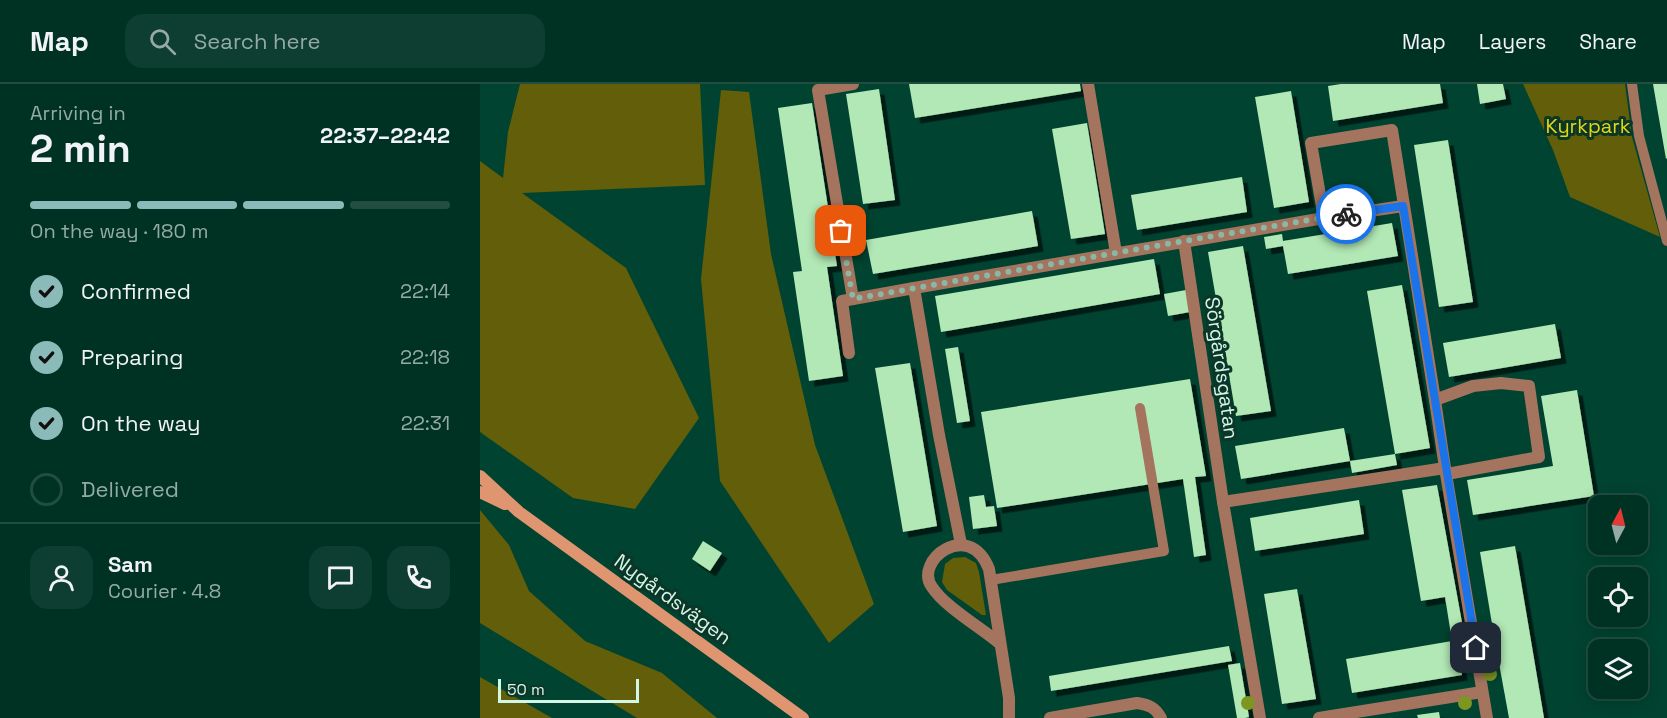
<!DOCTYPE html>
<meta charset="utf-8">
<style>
:root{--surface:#003224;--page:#0e3e31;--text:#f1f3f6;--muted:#95aaa6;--line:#224d41;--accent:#8bbbb9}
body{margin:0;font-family:"Space Grotesk",sans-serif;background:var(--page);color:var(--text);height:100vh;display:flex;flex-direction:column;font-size:22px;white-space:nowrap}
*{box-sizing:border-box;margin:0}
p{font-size:20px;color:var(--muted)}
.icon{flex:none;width:33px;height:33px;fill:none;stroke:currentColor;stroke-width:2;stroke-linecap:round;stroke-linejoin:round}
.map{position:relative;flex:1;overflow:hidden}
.drawer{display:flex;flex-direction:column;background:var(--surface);width:480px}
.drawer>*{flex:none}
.needle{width:39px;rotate:7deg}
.controls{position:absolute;left:1108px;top:411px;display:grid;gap:12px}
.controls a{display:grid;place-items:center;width:60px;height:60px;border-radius:12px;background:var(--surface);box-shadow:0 3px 15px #0003,0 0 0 2px var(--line);font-size:30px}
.scale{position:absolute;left:18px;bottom:15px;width:141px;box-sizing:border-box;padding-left:6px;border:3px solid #d3f7e7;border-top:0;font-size:16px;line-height:21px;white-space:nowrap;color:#d3f7e7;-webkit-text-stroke:4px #0c3628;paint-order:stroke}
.pin{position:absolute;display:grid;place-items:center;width:51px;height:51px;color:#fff;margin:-26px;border-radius:12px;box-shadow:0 3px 9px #0006}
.courier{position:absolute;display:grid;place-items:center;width:60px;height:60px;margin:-30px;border:4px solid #1a73e8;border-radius:50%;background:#fff;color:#222;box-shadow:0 2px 8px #0007}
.overview em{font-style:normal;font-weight:600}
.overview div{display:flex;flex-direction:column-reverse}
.overview{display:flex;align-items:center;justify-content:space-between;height:102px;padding:0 30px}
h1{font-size:39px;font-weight:600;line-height:45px}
.bar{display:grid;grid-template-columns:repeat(4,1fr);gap:9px 6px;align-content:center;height:72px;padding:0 30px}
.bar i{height:8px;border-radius:4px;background:var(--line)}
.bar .current{background:var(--accent)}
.bar p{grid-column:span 4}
.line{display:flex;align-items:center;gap:15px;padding:0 30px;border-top:2px solid var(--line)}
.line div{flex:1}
.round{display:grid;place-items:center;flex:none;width:63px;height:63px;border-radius:18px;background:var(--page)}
ol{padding:0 30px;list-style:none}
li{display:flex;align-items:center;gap:18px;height:66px}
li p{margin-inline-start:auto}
li .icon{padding:6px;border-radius:50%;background:var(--accent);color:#111;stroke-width:4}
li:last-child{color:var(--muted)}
li i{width:33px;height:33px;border:3px solid var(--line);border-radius:50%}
header{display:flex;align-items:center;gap:36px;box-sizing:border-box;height:84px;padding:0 30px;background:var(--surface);border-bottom:2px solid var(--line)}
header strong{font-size:28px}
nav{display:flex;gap:33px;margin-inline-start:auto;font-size:21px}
.search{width:420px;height:54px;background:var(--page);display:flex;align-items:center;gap:15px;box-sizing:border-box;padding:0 21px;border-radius:18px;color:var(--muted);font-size:22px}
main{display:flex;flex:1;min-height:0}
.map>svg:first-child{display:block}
.green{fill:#625e09}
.building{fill:#b2e8b5;filter:url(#shadow)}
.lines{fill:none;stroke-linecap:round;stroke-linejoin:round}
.lane{stroke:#a4745e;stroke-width:10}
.street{stroke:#a4745e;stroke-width:12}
.secondary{stroke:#e09571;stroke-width:12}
.tree{fill:#7c9620}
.done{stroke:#89b8a7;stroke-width:6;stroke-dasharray:0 10.8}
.route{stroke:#1a73e8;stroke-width:8}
.labels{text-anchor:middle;stroke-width:6;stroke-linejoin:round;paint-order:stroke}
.park-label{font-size:20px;fill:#e2d912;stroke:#0c3628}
.street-label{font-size:20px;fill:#d3f7e7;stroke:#0c3628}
</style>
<header>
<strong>Map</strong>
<div class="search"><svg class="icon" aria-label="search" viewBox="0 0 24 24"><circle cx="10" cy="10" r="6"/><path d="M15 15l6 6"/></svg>Search here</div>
<nav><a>Map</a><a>Layers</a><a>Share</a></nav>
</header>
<main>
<section class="drawer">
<div class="overview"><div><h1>2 min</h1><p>Arriving in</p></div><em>22:37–22:42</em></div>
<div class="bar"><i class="current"></i><i class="current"></i><i class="current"></i><i></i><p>On the way · 180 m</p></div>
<ol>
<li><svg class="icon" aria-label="check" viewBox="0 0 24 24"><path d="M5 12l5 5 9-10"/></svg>Confirmed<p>22:14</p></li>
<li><svg class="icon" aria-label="check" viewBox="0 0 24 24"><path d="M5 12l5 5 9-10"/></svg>Preparing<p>22:18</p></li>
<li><svg class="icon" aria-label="check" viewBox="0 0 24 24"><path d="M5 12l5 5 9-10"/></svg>On the way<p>22:31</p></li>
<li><i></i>Delivered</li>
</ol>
<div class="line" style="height:108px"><a class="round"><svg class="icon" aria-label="person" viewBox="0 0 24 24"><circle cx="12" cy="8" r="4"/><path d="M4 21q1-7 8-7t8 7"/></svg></a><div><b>Sam</b><p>Courier · 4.8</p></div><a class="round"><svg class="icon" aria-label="chat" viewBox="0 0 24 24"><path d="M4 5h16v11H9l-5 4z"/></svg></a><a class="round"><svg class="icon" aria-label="phone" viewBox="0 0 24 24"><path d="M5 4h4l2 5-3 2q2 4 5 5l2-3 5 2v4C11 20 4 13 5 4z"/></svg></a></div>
</section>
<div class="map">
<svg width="1187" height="634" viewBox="0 0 1187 634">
<defs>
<filter id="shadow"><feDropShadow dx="5.5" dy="5.5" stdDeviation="0" flood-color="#0009"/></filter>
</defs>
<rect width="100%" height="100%" fill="#004330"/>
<g class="green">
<path d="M40 0H220L225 101 42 109 146 184 219 334 155 425 93 414 0 348V77L23 94 28 48Z"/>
<path d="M1043 0H1145L1152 53 1180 153 1090 113 1073 66Z"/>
<path d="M241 6 269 8 291 170 335 361 394 520 349 559 240 397 221 195Z"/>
<path d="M0 426 29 461 49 507 105 557 182 589 237 634H157L0 539Z"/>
<path d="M485 473 496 479 499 488 506 531H502L467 506 462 498 465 480 473 474Z"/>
<path d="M0 593 72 634H0Z"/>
</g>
<g class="building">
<path d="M429 0H600L601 7 435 34Z"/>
<path d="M861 0H960L963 19 853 37 848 2Z"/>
<path d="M997 0H1023L1026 15 1000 20Z"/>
<path d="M1173 0H1187V74L1186 75Z"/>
<path d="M399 5 415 116 383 120 366 10Z"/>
<path d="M811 7 829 118 794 124 775 13Z"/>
<path d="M332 19 357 182 347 183 363 292 329 297 313 188 322 187 298 24Z"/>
<path d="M607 39 625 150 591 155 572 45Z"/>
<path d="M968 56 993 218 959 223 934 61Z"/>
<path d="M762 93 767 128 657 146 651 111Z"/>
<path d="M552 127 558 162 393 190 386 156Z"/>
<path d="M912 139 918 172 808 190 803 162 786 165 784 153 802 150 803 157Z"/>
<path d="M763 162 791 327 756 332 728 168Z"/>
<path d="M674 175 680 210 461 248 455 212Z"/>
<path d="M922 201 950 364 915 370 887 207Z"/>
<path d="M706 206 710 228 688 232 684 210Z"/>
<path d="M1075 240 1081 274 969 293 963 259Z"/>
<path d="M478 263 490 337 477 339 465 265Z"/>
<path d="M430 279 457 442 423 448 395 284Z"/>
<path d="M710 295 726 392 715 393 726 471 714 473 703 395 517 424 501 328Z"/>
<path d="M1097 306 1114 412 993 431 987 396 1073 382 1061 312Z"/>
<path d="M864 344 870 377 915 370 917 381 872 389 870 377 761 395 755 362Z"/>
<path d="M957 401 985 555 976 557 982 591 872 609 866 575 972 557 965 513 941 517 922 406Z"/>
<path d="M504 411 506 423 514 422 517 442 493 445 489 413Z"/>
<path d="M879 416 884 450 775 467 770 434Z"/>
<path d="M223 457 242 469 230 487 212 475Z"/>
<path d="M1035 462 1064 634H1029L1014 552 1000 468Z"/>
<path d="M817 505 836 615 802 620 784 510Z"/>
<path d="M749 562 752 577 571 607 569 592Z"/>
<path d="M760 579 769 633 765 634H757L748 581Z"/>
<path d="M959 628 960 634H938L937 631Z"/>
</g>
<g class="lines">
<g class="lane">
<path d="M1152 0 1159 52 1187 157"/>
<path d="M511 496 684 467 660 324"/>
</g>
<g class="street">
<path d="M608 0 636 169"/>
<path d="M923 122 844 134 831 59 912 46 955 316"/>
<path d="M704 157 743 418"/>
<path d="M434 204 844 134"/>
<path d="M373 215 338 6 373 0"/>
<path d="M369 269 362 217 434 204 459 351 481 460"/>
<path d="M965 384 1007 634"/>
<path d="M519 559C500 543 465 523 452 503 433 477 489 434 509 485L529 614V634"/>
<path d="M570 634 657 619C669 621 675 623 681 634"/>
<path d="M780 634 743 418 965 384 955 316 993 302 1021 299 1049 302 1059 373 967 390"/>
<path d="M839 634 1002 608"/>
</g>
<g class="secondary">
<path d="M0 392 39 428 323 634"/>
<path d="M0 408 25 420"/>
</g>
</g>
<g class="tree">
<circle cx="1010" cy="590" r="7"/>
<circle cx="768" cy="619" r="7"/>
<circle cx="985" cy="619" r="7"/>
</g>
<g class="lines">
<path class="done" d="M361 147 373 215 704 157 866 130"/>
<path class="route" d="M866 130 923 122 996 564"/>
</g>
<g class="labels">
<g class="park-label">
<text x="1108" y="49">Kyrkpark</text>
</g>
<g class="street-label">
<text transform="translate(742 284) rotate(82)" y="7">Sörgårdsgatan</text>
<text transform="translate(193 515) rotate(36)" y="7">Nygårdsvägen</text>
</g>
</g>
</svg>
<div class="controls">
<a><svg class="needle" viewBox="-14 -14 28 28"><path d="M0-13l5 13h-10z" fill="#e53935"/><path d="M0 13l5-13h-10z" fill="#95aaa6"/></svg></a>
<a><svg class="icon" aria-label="locate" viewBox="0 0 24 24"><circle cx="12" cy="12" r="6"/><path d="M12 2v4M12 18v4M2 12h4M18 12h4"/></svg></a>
<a><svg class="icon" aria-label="layers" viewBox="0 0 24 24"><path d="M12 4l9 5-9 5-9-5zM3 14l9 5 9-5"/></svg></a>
</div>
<div class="scale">50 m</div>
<div class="pin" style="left:361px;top:147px;background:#ea580c"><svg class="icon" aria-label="bag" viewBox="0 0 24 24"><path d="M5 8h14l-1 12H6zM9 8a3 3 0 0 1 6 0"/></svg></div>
<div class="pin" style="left:996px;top:564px;background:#1f2937"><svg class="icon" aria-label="home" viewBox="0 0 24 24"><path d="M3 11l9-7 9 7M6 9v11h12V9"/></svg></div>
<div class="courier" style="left:866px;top:130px"><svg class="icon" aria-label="bike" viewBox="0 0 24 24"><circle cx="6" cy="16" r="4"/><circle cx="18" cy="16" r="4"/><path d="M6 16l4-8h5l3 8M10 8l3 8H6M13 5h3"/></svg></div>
</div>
</main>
